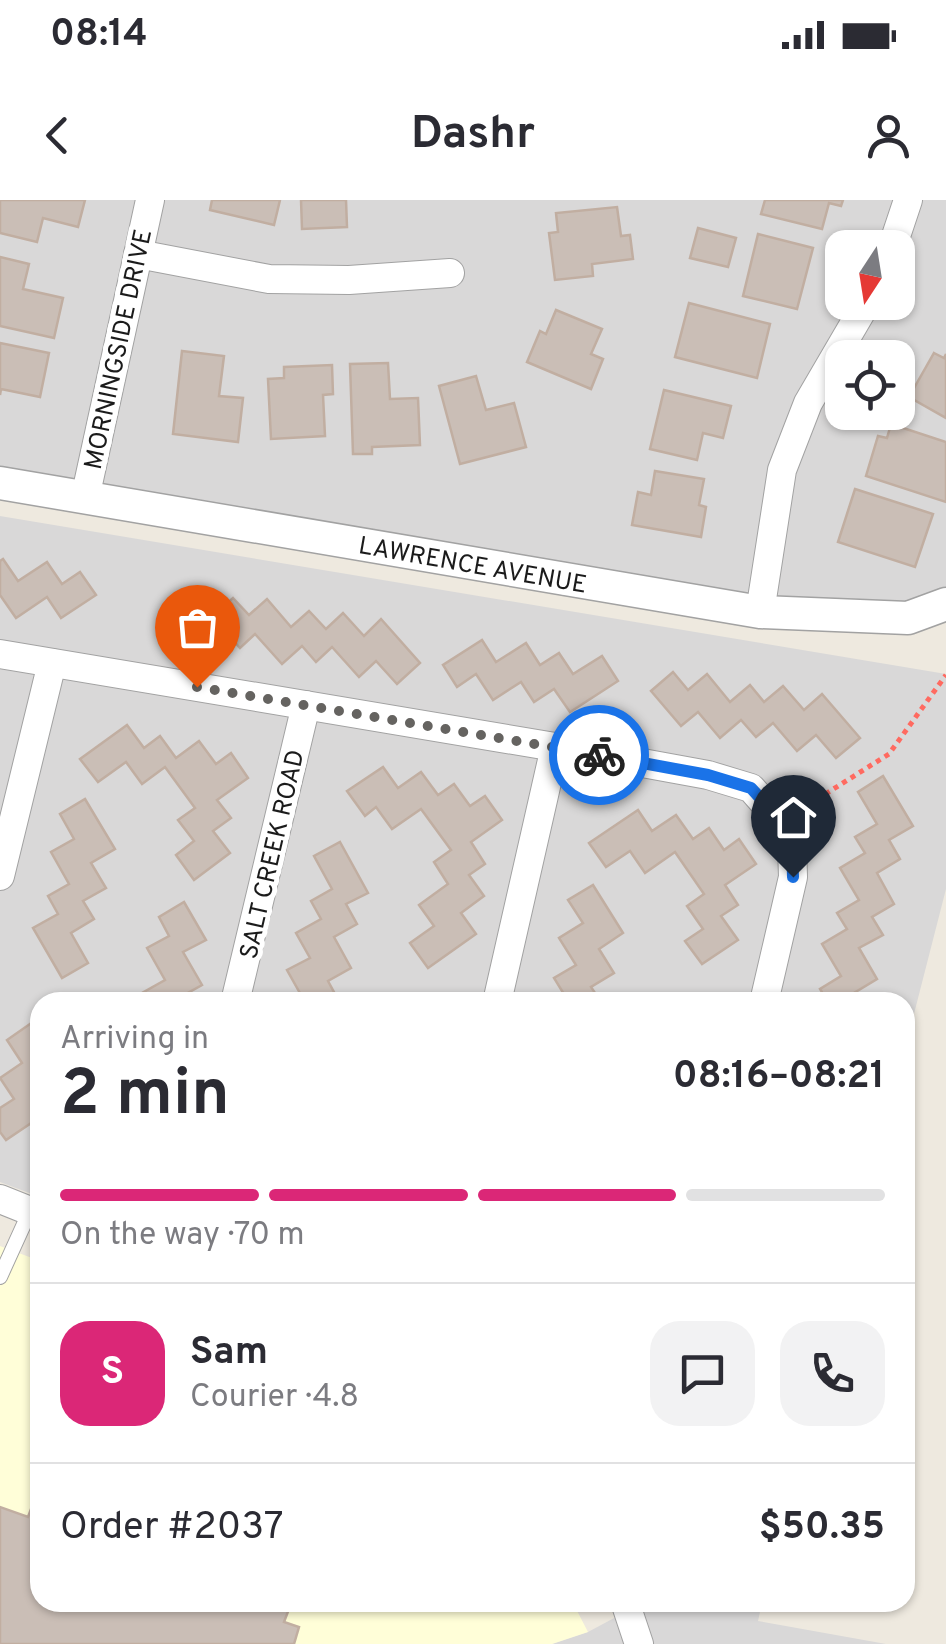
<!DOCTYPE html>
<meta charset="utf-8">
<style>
:root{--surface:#fff;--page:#f2f2f3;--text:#2b2b33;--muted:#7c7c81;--line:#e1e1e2;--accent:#db2777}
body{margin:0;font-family:Overpass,sans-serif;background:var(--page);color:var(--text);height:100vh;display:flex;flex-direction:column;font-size:38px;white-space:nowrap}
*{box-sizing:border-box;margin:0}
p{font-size:32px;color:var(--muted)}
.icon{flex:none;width:55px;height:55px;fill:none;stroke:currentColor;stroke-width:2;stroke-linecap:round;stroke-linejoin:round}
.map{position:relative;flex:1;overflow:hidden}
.details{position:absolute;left:30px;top:792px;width:885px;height:620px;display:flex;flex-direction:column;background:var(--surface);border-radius:30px;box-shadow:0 2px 8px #0004}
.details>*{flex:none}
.needle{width:65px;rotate:192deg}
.controls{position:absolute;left:825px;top:30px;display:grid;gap:20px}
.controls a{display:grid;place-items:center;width:90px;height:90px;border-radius:20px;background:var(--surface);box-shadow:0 2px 8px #0004;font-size:50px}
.pin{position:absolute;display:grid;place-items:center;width:85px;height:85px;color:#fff;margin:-102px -42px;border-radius:50% 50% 50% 0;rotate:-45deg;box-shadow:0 0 10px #0007}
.pin .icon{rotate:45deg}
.courier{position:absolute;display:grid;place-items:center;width:100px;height:100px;margin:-50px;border:8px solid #1a73e8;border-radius:50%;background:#fff;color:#222;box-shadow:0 2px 12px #0007}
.summary em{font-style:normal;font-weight:700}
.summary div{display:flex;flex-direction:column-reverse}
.summary{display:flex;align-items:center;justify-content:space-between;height:170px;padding:0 30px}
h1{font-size:65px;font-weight:700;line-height:75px}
.bar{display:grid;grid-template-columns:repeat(4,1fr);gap:15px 10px;align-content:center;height:120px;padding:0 30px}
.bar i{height:12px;border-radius:8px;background:var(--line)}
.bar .on{background:var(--accent)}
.bar p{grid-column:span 4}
.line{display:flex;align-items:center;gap:25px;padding:0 30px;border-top:2px solid var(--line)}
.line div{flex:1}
.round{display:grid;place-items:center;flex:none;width:105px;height:105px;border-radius:30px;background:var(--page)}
.status{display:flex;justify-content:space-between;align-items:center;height:70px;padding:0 50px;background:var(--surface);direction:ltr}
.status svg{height:28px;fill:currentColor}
header{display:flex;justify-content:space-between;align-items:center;height:130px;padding:0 30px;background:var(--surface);font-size:45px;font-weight:700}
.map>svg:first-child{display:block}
.residential{fill:#d9d8d8;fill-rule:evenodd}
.education{fill:#fffed8}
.building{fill:#cabeb6;stroke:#c1aea1;stroke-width:2.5}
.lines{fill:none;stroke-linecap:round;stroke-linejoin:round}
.service-casing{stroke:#a2a2a2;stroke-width:16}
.minor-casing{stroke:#a2a2a2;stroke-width:30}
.tertiary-casing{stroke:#a2a2a2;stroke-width:35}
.path{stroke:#ff6a60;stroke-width:5;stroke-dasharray:5 5;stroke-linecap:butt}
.service{stroke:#fff;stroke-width:14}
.minor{stroke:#fff;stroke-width:28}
.tertiary{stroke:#fff;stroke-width:32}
.done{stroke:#656360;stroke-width:10;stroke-dasharray:0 18}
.route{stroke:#1a73e8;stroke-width:12}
.labels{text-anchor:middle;stroke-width:10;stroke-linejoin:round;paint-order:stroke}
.street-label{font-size:25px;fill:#1b1b1b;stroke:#fff}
</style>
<div class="status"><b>08:14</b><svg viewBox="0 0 49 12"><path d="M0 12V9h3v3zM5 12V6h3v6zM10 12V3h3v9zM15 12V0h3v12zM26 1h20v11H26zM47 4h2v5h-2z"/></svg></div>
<header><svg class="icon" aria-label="back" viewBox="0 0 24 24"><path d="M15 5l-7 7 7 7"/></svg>Dashr<svg class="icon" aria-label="person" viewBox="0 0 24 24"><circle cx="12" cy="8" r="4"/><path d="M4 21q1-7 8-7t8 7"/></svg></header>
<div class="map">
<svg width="946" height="1444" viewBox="0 0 946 1444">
<rect width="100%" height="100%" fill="#eee9df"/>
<g class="residential">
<path d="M0 0H946V395L905 411 771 405 0 275ZM842 48H898V102H842ZM842 158H898V212H842Z"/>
<path d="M0 316 946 474V689L905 849V802H40V997L0 982Z"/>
<path d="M644 1402 762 1403 758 1421 886 1444H552L588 1432Z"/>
</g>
<path class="education" d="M0 1046 40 1061V1402L573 1403 588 1432 552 1444H0Z"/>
<g class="building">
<path d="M0 0H85L78 27 43 18 37 42 0 33Z"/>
<path d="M212 0H280L274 25 210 10Z"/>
<path d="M301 0H346L347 27 302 29Z"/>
<path d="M765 0H843L841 6 829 3 822 29 761 14Z"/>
<path d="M617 7 621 36 630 35 633 59 592 64 593 76 555 80 549 33 558 32 556 13Z"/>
<path d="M698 28 736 38 728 67 690 58Z"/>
<path d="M758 34 813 48 797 109 743 96Z"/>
<path d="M0 57 29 64 23 89 63 98 54 138 0 126Z"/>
<path d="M689 103 770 124 757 178 675 157Z"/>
<path d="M556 110 602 129 591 154 603 159 591 189 527 162 540 131 546 134Z"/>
<path d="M0 143 49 153 40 197 1 189 0 195Z"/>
<path d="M182 151 224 156 219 196 243 198 238 242 173 234Z"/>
<path d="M934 153 944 158 946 154V218L909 197Z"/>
<path d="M388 163 390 199 418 198 420 245 372 247V254H353L350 164Z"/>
<path d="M332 165 333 194 323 195 325 236 271 239 268 179 284 178V167Z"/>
<path d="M476 176 486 210 514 203 526 247 460 264 439 186Z"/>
<path d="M664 190 731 206 723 238 703 233 697 260 650 249Z"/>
<path d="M891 224 946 242V302L866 276 878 236 887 238Z"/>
<path d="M655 271 704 279 699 305 706 307 701 337 632 325 638 292 651 295Z"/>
<path d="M855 289 933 314 915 367 838 342Z"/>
<path d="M3 359 18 381 47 362 62 384 80 372 96 395 61 418 47 397 16 418 0 395V361Z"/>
<path d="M233 398 249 415 267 399 291 427 309 411 326 429 343 413 364 436 381 419 420 463 397 484 376 461 359 477 332 447 316 462 302 446 282 464 255 434 240 448 212 417Z"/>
<path d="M482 440 496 462 526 443 540 465 559 453 573 474 602 456 618 481 570 512 554 489 534 502 521 482 493 500 476 474 457 487 443 465Z"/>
<path d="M673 472 688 490 707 474 730 502 750 485 764 502 783 486 804 510 822 494 860 538 836 558 816 535 797 551 773 523 756 537 741 520 720 538 698 512 681 526 651 491Z"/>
<path d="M127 525 144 548 160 536 176 558 199 541 216 564 231 553 248 578 217 600 231 618 213 631 230 653 194 680 176 655 194 641 178 620 195 608 165 567 142 584 126 562 98 582 80 559Z"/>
<path d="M383 567 398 588 421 572 438 595 454 584 470 606 485 596 502 620 471 642 485 664 469 675 484 696 461 713 476 734 428 768 410 743 434 726 419 705 448 684 434 662 451 650 421 609 392 629 376 607 365 616 347 591Z"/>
<path d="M883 576 913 626 889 640 900 659 877 673 894 704 872 717 883 735 859 748 877 779 854 793 859 802H828L820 789 841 776 822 744 847 729 837 713 859 700 840 668 865 653 855 637 877 624 858 592Z"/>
<path d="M85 599 115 649 91 663 106 688 83 701 94 719 71 733 88 763 62 778 33 728 58 714 48 696 69 684 51 652 74 639 60 614Z"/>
<path d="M638 610 652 631 676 615 693 639 709 628 724 650 739 639 756 664 725 685 738 705 721 716 738 740 702 764 685 741 703 729 687 706 704 694 675 652 645 673 630 651 606 667 589 643Z"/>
<path d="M340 642 368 693 346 704 357 724 334 737 351 768 328 781 335 794 318 802H305L287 770 310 758 296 733 321 719 311 701 332 689 314 656Z"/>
<path d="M593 685 623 733 599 749 614 773 591 787 601 802H560L567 799 554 778 576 765 559 738 583 723 568 700Z"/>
<path d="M184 702 206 740 183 752 202 785 177 799 179 802H147L142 793 165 780 147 748 169 736 159 717Z"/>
<path d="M40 817V917L6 940 0 932V908L14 899 0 878 22 863 7 840Z"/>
<path d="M34 1301 40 1303V1402H273L289 1409 284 1422 299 1427 294 1444H0V1307L28 1317Z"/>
</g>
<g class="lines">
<g class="service-casing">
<path id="service" d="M0 1077 30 1011"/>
</g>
<g class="minor-casing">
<g id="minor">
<path d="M892 48 908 0"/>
<path d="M138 54 269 79 349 80 450 73"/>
<path d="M85 298 150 0"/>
<path d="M760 412 782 270 808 203 867 102"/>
<path d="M0 454 555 547 708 575 751 588 781 622 792 645 793 677 764 802"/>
<path d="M0 676 52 463"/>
<path d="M235 802 306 505"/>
<path d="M497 802 555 547"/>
<path d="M0 999 40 1015"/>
<path d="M625 1402 639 1444"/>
</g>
</g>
<g class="tertiary-casing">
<path id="tertiary" d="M0 283 760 412 908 418 946 404"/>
</g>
<path class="path" d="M800 610 889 554 946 475"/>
<use href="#service" class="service"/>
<use href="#minor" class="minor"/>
<use href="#tertiary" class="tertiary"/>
</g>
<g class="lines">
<path class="done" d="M197 487 599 555"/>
<path class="route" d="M599 555 708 575 751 588 782 622 792 645 793 677"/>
</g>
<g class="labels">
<g class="street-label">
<text transform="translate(117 149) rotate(-78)" y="9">MORNINGSIDE DRIVE</text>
<text transform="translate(473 364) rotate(10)" y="9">LAWRENCE AVENUE</text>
<text transform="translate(271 654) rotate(-77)" y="9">SALT CREEK ROAD</text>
</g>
</g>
</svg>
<div class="controls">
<a><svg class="needle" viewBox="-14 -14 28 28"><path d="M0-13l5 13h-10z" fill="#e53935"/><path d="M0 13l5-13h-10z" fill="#7c7c81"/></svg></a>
<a><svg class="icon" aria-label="locate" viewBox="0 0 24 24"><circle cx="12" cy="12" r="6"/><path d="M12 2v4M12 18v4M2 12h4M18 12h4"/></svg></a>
</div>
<div class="pin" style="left:197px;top:487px;background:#ea580c"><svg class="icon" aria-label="bag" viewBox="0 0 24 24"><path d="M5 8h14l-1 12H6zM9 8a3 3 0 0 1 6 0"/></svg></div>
<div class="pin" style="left:793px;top:677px;background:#1f2937"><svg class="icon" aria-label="home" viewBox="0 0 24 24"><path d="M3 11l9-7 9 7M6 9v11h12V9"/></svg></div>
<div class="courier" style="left:599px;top:555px"><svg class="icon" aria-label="bike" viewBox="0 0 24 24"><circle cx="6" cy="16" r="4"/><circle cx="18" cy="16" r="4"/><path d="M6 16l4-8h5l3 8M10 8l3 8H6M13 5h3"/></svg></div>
<section class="details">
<div class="summary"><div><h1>2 min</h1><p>Arriving in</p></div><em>08:16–08:21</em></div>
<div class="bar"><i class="on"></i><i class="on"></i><i class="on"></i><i></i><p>On the way · 70 m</p></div>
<div class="line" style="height:180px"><b class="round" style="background:var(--accent);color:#fff">S</b><div><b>Sam</b><p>Courier · 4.8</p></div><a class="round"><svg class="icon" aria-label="chat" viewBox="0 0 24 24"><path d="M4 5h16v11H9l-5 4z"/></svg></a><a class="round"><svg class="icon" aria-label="phone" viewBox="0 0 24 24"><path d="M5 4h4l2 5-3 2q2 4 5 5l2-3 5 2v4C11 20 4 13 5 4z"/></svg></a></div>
<div class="line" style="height:130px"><div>Order #2037</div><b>$50.35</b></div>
</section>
</div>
